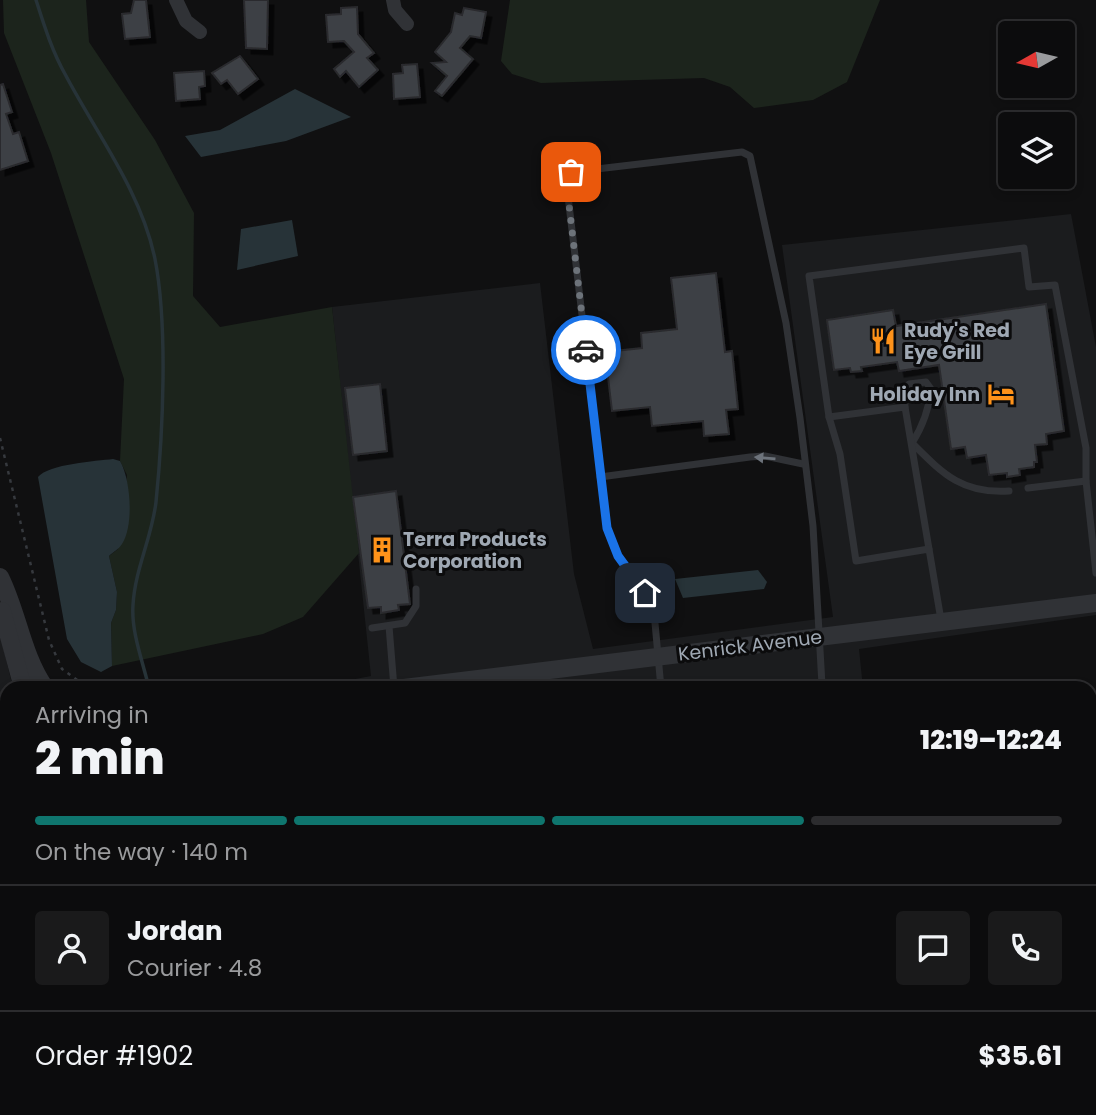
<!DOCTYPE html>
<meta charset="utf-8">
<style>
:root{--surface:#0c0c0d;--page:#1a1a1b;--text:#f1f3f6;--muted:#9a9b9d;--line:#2c2c2e;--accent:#0f766e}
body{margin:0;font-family:Poppins,sans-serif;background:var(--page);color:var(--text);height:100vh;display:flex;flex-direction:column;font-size:26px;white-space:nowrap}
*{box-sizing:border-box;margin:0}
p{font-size:23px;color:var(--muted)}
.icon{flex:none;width:38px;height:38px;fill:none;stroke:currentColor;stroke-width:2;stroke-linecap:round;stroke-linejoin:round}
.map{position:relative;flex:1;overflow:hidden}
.sheet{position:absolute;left:0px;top:681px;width:1097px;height:436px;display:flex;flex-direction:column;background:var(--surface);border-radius:21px 21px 0 0;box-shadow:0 4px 10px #0003,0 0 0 2px var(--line)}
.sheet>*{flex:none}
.needle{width:46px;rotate:262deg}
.controls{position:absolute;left:998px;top:21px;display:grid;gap:14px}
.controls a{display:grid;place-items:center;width:77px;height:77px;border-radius:7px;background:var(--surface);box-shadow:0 4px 10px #0003,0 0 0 2px var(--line);font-size:35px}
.pin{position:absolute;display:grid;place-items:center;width:60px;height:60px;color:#fff;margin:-30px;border-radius:14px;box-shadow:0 4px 10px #0006}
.courier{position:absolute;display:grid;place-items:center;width:70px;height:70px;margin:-35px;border:5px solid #1a73e8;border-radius:50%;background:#fff;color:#222;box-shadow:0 2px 9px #0007}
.head em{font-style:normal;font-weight:800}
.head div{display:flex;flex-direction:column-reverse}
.head{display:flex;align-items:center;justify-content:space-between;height:119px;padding:0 35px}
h1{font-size:46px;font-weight:800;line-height:52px}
.bar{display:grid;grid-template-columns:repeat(4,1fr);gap:10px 7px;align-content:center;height:84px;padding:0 35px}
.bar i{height:9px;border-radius:5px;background:var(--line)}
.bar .current{background:var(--accent)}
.bar p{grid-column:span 4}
.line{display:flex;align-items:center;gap:18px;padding:0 35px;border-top:2px solid var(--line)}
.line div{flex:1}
.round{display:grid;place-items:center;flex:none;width:74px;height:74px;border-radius:7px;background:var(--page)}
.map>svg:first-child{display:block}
.built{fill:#1b1c1e}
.green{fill:#1c241c}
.water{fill:#273338}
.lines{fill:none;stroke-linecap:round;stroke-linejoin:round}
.stream{stroke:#273338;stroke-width:3.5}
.building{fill:#3e4044;stroke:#292a2d;stroke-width:2;filter:url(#shadow)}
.path{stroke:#36393e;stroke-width:2.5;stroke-dasharray:3.5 5;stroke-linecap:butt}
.service{stroke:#303236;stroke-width:7}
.minor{stroke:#303236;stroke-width:14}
.tertiary{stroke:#303236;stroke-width:18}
.motorway{stroke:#5c6168;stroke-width:24}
.oneway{fill:#6d737b}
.done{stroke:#6d737a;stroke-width:7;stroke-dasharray:0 12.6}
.route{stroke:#1a73e8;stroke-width:9}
.labels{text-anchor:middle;stroke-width:6;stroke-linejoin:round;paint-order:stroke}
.poi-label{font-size:19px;font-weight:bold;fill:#9fa8b3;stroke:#0b0b0c;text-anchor:start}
.street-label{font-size:19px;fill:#9fa8b3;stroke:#0b0b0c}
</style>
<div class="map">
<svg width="1096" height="1115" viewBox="0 0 1096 1115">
<defs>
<filter id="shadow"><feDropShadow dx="5.5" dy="5.5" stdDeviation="0" flood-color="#0009"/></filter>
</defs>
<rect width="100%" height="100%" fill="#101011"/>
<g class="built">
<path d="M1071 214 1096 347V615L859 649 863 688H346L345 681 371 676 332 307 540 283 574 574 593 649 833 617 782 245Z"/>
<path d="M0 634 13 688H7V706L0 712Z"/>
<path d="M1090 1018 1096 1019V1115H456L457 1110H1090Z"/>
</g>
<g class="green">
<path d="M3 0H86L89 42 155 140 194 213 193 296 220 327 332 307 359 553 303 617 263 634 112 666 111 623 116 610 117 592 109 556 118 549 127 475 120 461 124 379 51 153 4 33Z"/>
<path d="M510 0H880L847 82 813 100 754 108 730 87 704 78 541 83 512 74 501 61Z"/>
<path d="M29 1110H115L116 1115H34Z"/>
</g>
<g class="water">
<path d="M295 89 351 117 286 141 201 157 185 136 220 130Z"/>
<path d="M292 220 298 256 237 270 241 229Z"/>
<path d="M113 459 120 461C131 480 134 526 122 544 119 549 113 552 109 556L117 592 116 610 111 623 112 666 101 672 81 662 67 639 38 477C49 464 96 461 113 459Z"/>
<path d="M758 570 767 582 764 589 683 598 675 579Z"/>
</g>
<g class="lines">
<g class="stream">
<path d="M36 0C44 25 52 51 65 74 96 133 141 191 155 259 168 326 163 433 156 502 152 537 135 569 133 605 131 632 143 662 149 688"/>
<path d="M1057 1110 1058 1115"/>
</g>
</g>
<g class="building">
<path d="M134 0H146L150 37 125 39 122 14 131 13Z"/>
<path d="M244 0H268L267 49 246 48Z"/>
<path d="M357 7 358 34 374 53 367 58 378 70 359 87 346 71 340 77 334 69 354 52 344 41 328 42 326 15 341 14V8Z"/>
<path d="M464 8 486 12 481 38 470 36 460 48 473 59 442 96 435 91 447 76 432 63 446 62 435 52 451 32 455 13 462 15Z"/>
<path d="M240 56 258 79 238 94 227 80 221 84 212 73Z"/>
<path d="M417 64 420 97 394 99 393 74 403 73 402 65Z"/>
<path d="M204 71 205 86 199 87 200 99 176 101 174 73Z"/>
<path d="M3 84 12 112 6 114 13 134 19 132 28 161 0 170V85Z"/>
<path d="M716 273 725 352 732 351 738 409 726 410 729 434 704 436 703 421 652 426 650 407 612 411 605 352 642 348 641 333 677 329 671 278Z"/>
<path d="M1046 304 1064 431 1046 434 1047 444 1035 445 1037 462H1034V467L1019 469 1020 475 1007 477V473L989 475 986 455 967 458 965 447 951 449 939 365 899 371 897 362 861 367 862 371 851 372 850 368 834 370 827 320 893 310 896 326Z"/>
<path d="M380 384 387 451 353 455 345 388Z"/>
<path d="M396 491 410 604 398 605 399 610 381 613V607L368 608 353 497Z"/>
</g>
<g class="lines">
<g class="path">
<path d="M0 438 49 640 62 669 88 688"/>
<path d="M184 1110 186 1115"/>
</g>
<g class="service">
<path d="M905 407 904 390 909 384 926 382 931 389C929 409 923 426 912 443 943 474 962 494 1009 491"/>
<path d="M829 417 905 407 929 549"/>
<path d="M600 477 750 457 765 456 803 464"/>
<path d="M1028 488 1086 481"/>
<path d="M941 620 929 549 856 561 840 454 829 417 809 276 1024 248 1029 287 1055 285 1086 448V481L1096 573"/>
<path d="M389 626 394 688"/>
<path d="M372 628 405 623 416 606V589"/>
<path d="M661 688 655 623 645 593 618 556 607 528 566 179 571 172 742 152 750 156 786 323 800 418 813 526 822 685"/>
<path d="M1090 1040 1096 1041"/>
<path d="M1090 1079 1096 1080"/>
</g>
<g class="minor">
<path d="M176 0 186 21 200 32"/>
<path d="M393 0 395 10 407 24"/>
</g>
<g class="tertiary">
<path d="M0 577C18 613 22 655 45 688"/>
<path d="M2 611 23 688"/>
<path d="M404 688 1096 603"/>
<path d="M0 726 7 724"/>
<path d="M0 750 7 752"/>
<path d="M126 1110 127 1115"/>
</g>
<g class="motorway">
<path d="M1090 813 1096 812"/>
<path d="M1090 857H1096"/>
<path d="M0 879 7 878"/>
<path d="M1090 911H1096"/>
<path d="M0 928H7"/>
</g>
</g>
<defs><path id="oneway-solid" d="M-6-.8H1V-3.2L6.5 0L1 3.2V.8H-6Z" transform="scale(1.75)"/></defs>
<use class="oneway" href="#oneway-solid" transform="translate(765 458) rotate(-175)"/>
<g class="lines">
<path class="done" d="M571 172 566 179 586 350"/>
<path class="route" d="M586 350 607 528 618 556 645 593"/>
</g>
<defs>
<g id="restaurant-bare" transform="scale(2.1)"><path d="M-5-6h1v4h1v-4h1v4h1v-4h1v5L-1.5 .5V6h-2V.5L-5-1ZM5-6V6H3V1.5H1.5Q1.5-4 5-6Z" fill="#ff931a" stroke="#0b0b0c" stroke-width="2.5" paint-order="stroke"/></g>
<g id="hotel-bare" transform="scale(2.1)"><path d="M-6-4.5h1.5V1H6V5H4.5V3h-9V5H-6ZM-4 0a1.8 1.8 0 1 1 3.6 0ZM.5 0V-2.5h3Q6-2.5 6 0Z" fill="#ff931a" stroke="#0b0b0c" stroke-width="2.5" paint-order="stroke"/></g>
<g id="building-bare" transform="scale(2.1)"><path d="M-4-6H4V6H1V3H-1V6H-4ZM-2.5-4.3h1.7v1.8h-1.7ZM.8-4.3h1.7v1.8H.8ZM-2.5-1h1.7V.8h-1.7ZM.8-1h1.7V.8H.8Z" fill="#ff931a" stroke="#0b0b0c" stroke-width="2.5" paint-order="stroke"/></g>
</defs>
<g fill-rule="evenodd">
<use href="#restaurant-bare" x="883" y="341"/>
<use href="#hotel-bare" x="1001" y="394"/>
<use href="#building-bare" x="382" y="550"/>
</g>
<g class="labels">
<g class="poi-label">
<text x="904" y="337">Rudy's Red<tspan x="904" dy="22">Eye Grill</tspan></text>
<text x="980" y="401" text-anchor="end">Holiday Inn</text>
<text x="403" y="546">Terra Products<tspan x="403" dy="22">Corporation</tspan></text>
</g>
<g class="street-label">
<text transform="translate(750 645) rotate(-7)" y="7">Kenrick Avenue</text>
</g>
</g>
</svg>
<div class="controls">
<a><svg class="needle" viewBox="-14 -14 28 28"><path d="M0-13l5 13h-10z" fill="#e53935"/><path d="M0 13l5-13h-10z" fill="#9a9b9d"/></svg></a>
<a><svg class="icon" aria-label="layers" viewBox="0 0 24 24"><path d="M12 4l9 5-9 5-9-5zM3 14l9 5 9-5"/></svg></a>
</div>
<div class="pin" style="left:571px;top:172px;background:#ea580c"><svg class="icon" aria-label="bag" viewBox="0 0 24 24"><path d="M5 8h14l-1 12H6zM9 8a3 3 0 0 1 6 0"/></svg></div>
<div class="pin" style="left:645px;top:593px;background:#1f2937"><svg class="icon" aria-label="home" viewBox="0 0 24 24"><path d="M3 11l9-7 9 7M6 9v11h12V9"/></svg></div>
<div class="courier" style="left:586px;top:350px"><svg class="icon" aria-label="car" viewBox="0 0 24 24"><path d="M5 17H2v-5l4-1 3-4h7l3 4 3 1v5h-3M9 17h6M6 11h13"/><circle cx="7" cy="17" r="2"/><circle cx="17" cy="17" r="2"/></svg></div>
<section class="sheet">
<div class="head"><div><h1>2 min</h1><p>Arriving in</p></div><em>12:19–12:24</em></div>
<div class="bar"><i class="current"></i><i class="current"></i><i class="current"></i><i></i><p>On the way · 140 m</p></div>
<div class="line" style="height:126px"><a class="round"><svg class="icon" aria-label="person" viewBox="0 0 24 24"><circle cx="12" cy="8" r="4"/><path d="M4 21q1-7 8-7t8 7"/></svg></a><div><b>Jordan</b><p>Courier · 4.8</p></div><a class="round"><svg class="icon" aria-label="chat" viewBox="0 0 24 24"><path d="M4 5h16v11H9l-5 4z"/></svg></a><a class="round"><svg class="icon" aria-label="phone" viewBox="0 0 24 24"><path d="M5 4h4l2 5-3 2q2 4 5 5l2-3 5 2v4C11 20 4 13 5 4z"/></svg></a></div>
<div class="line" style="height:91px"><div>Order #1902</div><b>$35.61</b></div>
</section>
</div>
